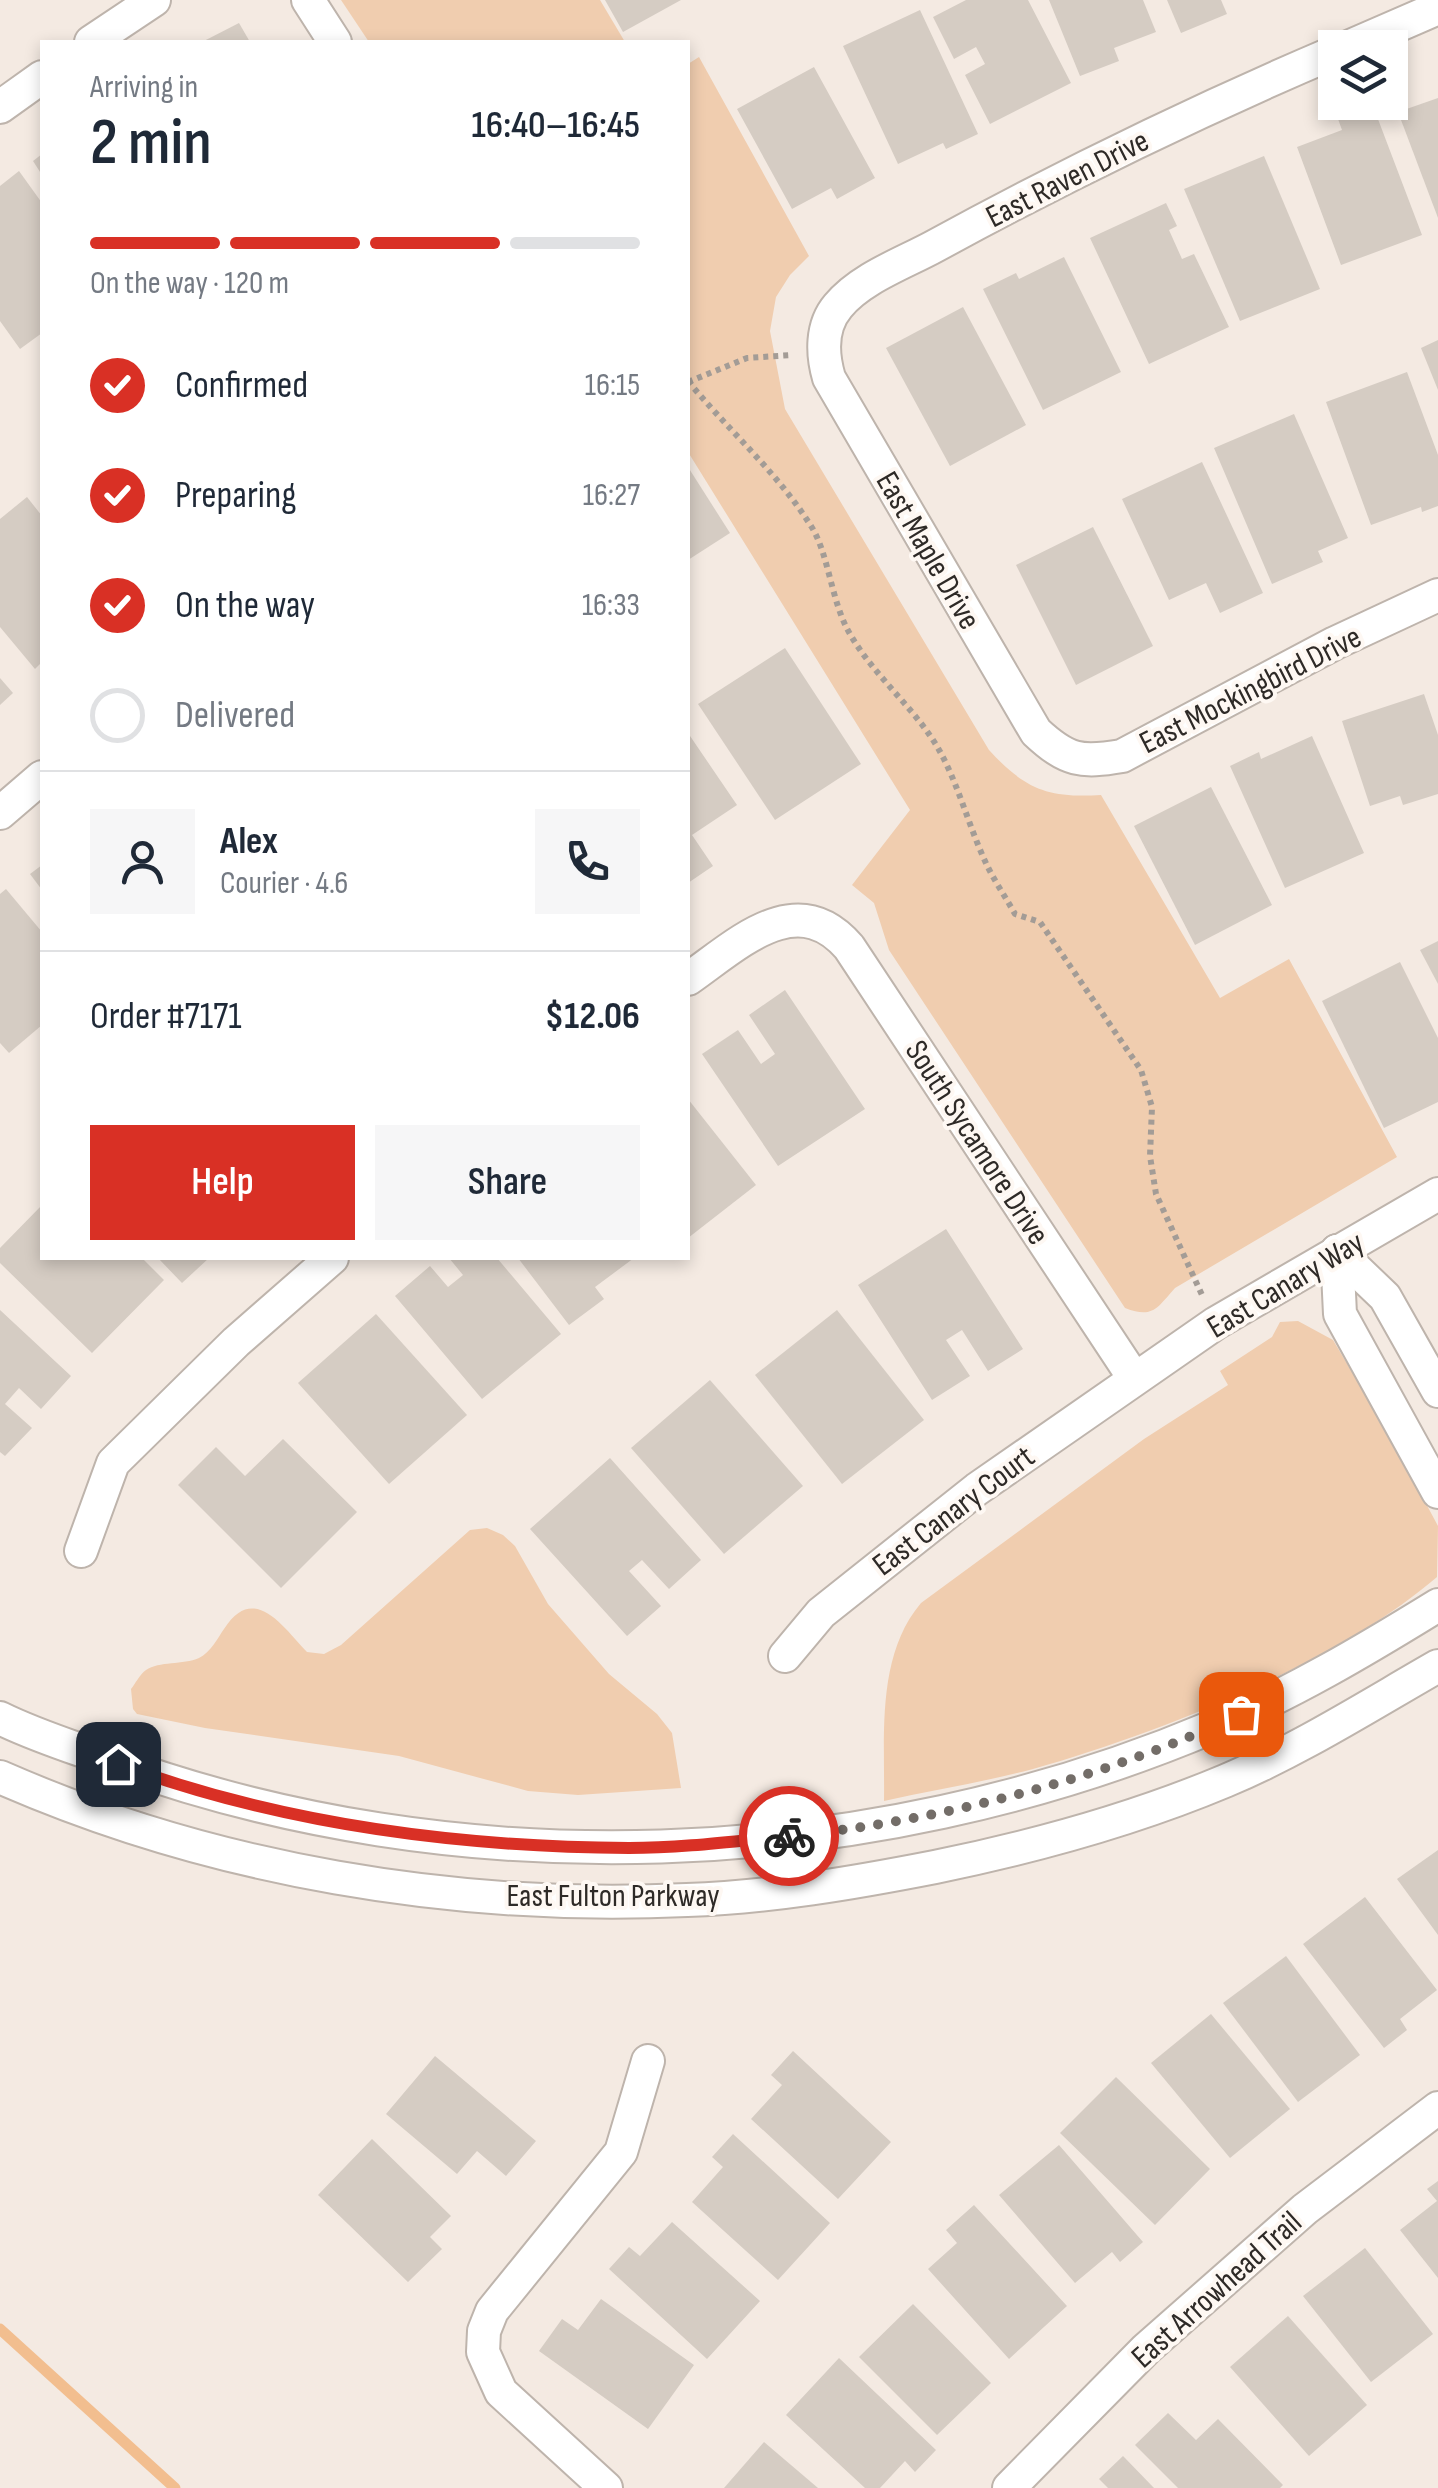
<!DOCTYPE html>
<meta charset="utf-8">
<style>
:root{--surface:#fff;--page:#f6f6f7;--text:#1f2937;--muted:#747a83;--line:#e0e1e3;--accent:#d93025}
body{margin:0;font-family:"Sofia Sans Condensed",sans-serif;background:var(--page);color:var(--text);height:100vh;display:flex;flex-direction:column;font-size:38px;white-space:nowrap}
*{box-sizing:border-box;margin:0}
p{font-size:32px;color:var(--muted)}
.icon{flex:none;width:55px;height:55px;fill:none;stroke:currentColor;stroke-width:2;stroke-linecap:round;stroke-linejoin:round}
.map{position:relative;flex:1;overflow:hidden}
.side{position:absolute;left:40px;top:40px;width:650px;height:1220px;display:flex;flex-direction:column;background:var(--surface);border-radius:0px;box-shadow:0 5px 15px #0003}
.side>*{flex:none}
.buttons{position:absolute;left:1318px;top:30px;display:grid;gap:20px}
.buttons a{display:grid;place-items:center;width:90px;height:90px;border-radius:0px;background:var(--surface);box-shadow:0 5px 15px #0003;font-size:50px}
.pin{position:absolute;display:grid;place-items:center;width:85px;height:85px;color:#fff;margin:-42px;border-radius:20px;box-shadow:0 5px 15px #0006}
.courier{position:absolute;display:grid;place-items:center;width:100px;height:100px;margin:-50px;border:8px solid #d93025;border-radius:50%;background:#fff;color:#222;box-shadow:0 2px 12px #0007}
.head em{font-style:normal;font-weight:600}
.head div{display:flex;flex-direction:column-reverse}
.head{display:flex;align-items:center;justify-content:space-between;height:170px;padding:0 50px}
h1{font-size:65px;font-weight:600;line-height:75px}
.bar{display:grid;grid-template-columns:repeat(4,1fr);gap:15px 10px;align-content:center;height:120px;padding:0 50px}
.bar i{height:12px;border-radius:8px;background:var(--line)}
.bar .current{background:var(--accent)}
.bar p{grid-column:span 4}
.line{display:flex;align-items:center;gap:25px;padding:0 50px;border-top:2px solid var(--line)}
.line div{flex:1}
.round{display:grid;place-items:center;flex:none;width:105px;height:105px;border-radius:0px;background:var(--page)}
ol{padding:0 50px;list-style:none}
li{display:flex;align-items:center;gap:30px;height:110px}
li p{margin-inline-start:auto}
li .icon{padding:10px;border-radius:50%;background:var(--accent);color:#fff;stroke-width:4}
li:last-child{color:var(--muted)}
li i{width:55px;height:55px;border:5px solid var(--line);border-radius:50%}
.cta{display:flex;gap:20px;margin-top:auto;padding:20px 50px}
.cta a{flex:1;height:115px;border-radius:0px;background:var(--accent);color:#fff;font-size:40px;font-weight:600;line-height:115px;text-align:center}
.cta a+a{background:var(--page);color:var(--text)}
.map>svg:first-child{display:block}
.green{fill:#f0cdaf}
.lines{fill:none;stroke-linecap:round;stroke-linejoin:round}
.stream{stroke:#f2be8f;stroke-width:11}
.building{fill:#d5ccc3}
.street-casing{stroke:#beb4ac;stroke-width:36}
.path{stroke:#a39c96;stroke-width:6;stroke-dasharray:5 5;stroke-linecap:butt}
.street{stroke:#fff;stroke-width:32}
.done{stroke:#736d68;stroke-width:10;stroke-dasharray:0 18}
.route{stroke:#d93025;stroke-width:12}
.labels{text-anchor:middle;stroke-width:8;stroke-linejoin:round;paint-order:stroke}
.street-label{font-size:32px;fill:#2e2a27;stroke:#fef8f3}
</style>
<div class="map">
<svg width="1438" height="2488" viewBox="0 0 1438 2488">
<rect width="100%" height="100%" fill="#f4eae2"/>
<g class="green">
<path d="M341 0H600L625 42H369Z"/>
<path d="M699 57 809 256 790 275 776 297 770 331 785 409 989 750C1025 789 1047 798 1101 795L1220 998 1289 959 1397 1157 1175 1288C1157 1308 1153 1319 1125 1308L889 950 874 903 852 885 910 810 688 452V64Z"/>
<path d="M1298 1321 1333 1340 1387 1431 1438 1526 1437 1577C1337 1663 1160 1733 1033 1769 984 1782 933 1790 884 1801 885 1736 876 1656 921 1603L1144 1439 1228 1385 1220 1371 1272 1337 1280 1322Z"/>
<path d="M487 1528 503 1535 515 1546 548 1604 609 1674 657 1714 672 1733 681 1788 578 1795 528 1791 399 1756 205 1728 137 1714 133 1709 131 1689C135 1684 140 1674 146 1670 159 1661 183 1665 199 1658 211 1652 217 1639 224 1629 254 1582 283 1627 307 1652L324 1654 341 1645 470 1530Z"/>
</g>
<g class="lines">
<path class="stream" d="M0 2329 175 2488"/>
</g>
<g class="building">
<path d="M605 0H681L623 32Z"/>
<path d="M966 0H1028L1071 83 990 124 965 75 985 64 976 47 954 59 933 17Z"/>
<path d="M1049 0H1143L1156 32 1114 48 1119 61 1080 76Z"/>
<path d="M1167 0H1221L1227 14 1181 33Z"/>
<path d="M920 10 978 134 946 149 943 143 898 164 843 46Z"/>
<path d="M239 23 250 42H202Z"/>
<path d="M814 67 875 178 837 199 831 188 792 209 737 109Z"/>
<path d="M1438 98V218L1398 112Z"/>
<path d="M1373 106 1422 235 1341 265 1297 147 1342 130 1338 119Z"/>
<path d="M42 154V175L33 161Z"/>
<path d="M1264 156 1320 289 1240 321 1184 189Z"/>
<path d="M19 171 42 203V333L20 349 0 321V186Z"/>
<path d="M1166 203 1177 226 1169 230 1182 259 1194 254 1229 327 1149 364 1090 238Z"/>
<path d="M1064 257 1121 372 1043 410 983 289 1016 273 1019 279Z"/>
<path d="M963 307 1026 425 950 466 886 348Z"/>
<path d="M1438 340V390L1421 348Z"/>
<path d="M1407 372 1438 455V506L1422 512 1421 507 1371 525 1326 402Z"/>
<path d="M1294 414 1348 538 1318 551 1323 562 1272 584 1214 448Z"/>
<path d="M1202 462 1263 593 1220 613 1206 583 1169 600 1122 499Z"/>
<path d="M688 467 730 533 688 560Z"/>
<path d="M27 497 42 516V662L35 669 0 627V519Z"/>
<path d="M1093 527 1153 646 1076 685 1016 565Z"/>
<path d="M785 648 861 764 775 820 698 704Z"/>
<path d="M0 678 13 693 0 705Z"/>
<path d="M1424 694 1438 735V794L1403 805 1400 796 1370 806 1342 721Z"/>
<path d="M688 733 737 805 692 835 713 866 688 883Z"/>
<path d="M1312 736 1364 853 1285 888 1230 766 1259 752 1261 759Z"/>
<path d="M1211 787 1272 905 1195 945 1134 826Z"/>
<path d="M42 865V890L30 874Z"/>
<path d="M6 889 42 932V1025L9 1053 0 1043V894Z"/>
<path d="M1438 941V984L1420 950Z"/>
<path d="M1400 962 1438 1038V1102L1384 1128 1322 1001Z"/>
<path d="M785 990 865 1109 778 1166 702 1054 738 1030 761 1064 775 1054 749 1015Z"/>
<path d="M688 1099 756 1185 688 1238Z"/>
<path d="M42 1205V1258H142L164 1280 92 1353 0 1263V1248Z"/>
<path d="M946 1229 1023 1349 988 1371 962 1330 946 1340 970 1376 932 1400 858 1285Z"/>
<path d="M158 1258H209L182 1283Z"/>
<path d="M449 1258H497L561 1334 482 1399 395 1296 430 1266 448 1287 463 1275Z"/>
<path d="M518 1258H634L595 1287 604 1299 569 1325Z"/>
<path d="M0 1310 71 1376 41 1409 19 1388 5 1404 32 1428 5 1456 0 1452Z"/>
<path d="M837 1310 924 1420 842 1484 755 1375Z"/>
<path d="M376 1314 467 1415 389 1484 298 1383Z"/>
<path d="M710 1380 803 1486 724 1554 631 1448Z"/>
<path d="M283 1439 357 1512 281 1588 178 1485 216 1447 245 1476Z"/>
<path d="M610 1458 701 1560 669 1589 642 1560 629 1571 661 1606 627 1636 530 1529Z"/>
<path d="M1438 1850V1935L1397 1879Z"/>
<path d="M1365 1897 1437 1990 1400 2019 1407 2030 1384 2048 1303 1944Z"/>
<path d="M1286 1956 1360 2055 1298 2102 1223 2003Z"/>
<path d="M1211 2014 1290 2109 1230 2158 1151 2063Z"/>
<path d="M793 2051 891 2142 838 2199 751 2119 782 2085 771 2075Z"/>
<path d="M435 2056 536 2141 506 2176 477 2151 457 2174 386 2114Z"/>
<path d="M1116 2077 1210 2169 1155 2225 1060 2133Z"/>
<path d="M733 2134 830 2223 778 2280 692 2202 723 2167 712 2157Z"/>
<path d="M372 2139 451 2216 430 2237 442 2249 408 2282 318 2195Z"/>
<path d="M1059 2145 1143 2242 1120 2262 1112 2252 1075 2283 999 2195Z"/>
<path d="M1438 2181V2278L1400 2230 1437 2201 1427 2189Z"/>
<path d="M974 2205 1067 2306 1009 2359 928 2269 957 2243 946 2230Z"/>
<path d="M672 2222 760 2301 707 2359 609 2269 629 2247 640 2256Z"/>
<path d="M1365 2248 1433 2334 1371 2382 1303 2296Z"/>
<path d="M601 2299 694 2365 648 2429 539 2351 562 2319 578 2330Z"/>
<path d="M913 2304 991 2383 937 2435 859 2357Z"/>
<path d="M1288 2316 1367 2405 1309 2456 1230 2367Z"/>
<path d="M839 2358 936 2450 915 2472 905 2461 880 2488H865L786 2415Z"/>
<path d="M1168 2413 1196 2440 1218 2419 1283 2485 1280 2488H1178L1135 2445Z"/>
<path d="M764 2442 818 2488H724Z"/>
<path d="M1123 2456 1154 2488H1108L1099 2479Z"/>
</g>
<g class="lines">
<g class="street-casing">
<g id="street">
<path d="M308 0 335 42"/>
<path d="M91 42 154 0"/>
<path d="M1346 48 1438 8"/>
<path d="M1335 52C1199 110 1065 175 935 246 904 263 861 278 838 306 821 326 822 354 829 378L1036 732C1067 761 1081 763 1122 756L1335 643 1438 595"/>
<path d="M0 107 42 77"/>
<path d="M0 813 42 777"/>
<path d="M688 979C737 945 796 886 849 947L1134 1378"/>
<path d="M1337 1251 1340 1314 1438 1492"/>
<path d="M1337 1251 1385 1297 1438 1391"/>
<path d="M81 1551 113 1463 236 1342 332 1258"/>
<path d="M785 1656 821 1613 977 1489 1216 1323 1438 1194"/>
<path d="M0 1718C34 1735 70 1746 106 1759 458 1889 866 1873 1212 1727 1291 1694 1365 1650 1438 1605"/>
<path d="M0 1777C212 1870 456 1911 687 1900 771 1897 853 1883 935 1867 1033 1847 1132 1820 1225 1781 1299 1750 1368 1706 1438 1666"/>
<path d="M606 2488 501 2392 483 2352 484 2331 492 2311 621 2152 648 2061"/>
<path d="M1009 2488 1146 2349 1305 2209 1438 2108"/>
</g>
</g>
<g class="path">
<path d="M688 381C728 430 777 472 811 526 829 554 831 602 850 634 874 676 913 706 938 748 958 783 968 824 985 861 993 879 1005 896 1015 914L1040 922 1141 1070 1152 1107 1150 1156 1156 1194 1202 1295"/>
<path d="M688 382 747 358 792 355"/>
</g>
<use href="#street" class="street"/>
</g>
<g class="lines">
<path class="done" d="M789 1836C937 1822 1106 1778 1241 1714"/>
<path class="route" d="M118 1764C281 1824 455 1847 629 1848 682 1848 736 1841 789 1836"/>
</g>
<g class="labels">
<g class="street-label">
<text transform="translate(1067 178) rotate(-27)" y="11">East Raven Drive</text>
<text transform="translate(929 550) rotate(60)" y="11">East Maple Drive</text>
<text transform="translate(1250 689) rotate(-27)" y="11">East Mockingbird Drive</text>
<text transform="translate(978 1142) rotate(57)" y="11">South Sycamore Drive</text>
<text transform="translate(1285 1284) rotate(-31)" y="11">East Canary Way</text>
<text transform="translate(953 1510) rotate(-37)" y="11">East Canary Court</text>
<text x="613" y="1906">East Fulton Parkway</text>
<text transform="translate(1216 2289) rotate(-42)" y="11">East Arrowhead Trail</text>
</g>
</g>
</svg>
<div class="buttons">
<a><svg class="icon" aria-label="layers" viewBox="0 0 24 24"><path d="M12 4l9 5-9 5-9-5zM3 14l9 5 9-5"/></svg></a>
</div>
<div class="pin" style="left:1241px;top:1714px;background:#ea580c"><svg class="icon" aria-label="bag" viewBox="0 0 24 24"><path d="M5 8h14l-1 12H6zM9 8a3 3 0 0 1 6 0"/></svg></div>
<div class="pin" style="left:118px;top:1764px;background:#1f2937"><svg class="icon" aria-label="home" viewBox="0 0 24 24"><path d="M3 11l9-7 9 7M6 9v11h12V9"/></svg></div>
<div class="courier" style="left:789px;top:1836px"><svg class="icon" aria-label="bike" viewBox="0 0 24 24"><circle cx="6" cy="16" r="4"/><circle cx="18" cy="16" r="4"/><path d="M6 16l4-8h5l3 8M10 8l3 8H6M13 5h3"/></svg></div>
<section class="side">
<div class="head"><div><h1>2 min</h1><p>Arriving in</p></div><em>16:40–16:45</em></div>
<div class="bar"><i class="current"></i><i class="current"></i><i class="current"></i><i></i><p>On the way · 120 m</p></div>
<ol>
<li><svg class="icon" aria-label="check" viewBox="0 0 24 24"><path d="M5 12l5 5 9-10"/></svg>Confirmed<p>16:15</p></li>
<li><svg class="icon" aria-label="check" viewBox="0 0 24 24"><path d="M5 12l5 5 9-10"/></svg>Preparing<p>16:27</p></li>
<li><svg class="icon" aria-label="check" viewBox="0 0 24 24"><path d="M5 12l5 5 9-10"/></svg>On the way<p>16:33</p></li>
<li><i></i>Delivered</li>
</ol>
<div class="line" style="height:180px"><a class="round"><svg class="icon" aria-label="person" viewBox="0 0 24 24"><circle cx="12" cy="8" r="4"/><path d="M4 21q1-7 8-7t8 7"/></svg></a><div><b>Alex</b><p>Courier · 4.6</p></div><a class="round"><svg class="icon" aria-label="phone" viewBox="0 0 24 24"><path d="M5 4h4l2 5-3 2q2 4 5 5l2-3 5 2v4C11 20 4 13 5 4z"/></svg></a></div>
<div class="line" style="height:130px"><div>Order #7171</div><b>$12.06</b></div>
<div class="cta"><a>Help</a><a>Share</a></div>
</section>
</div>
